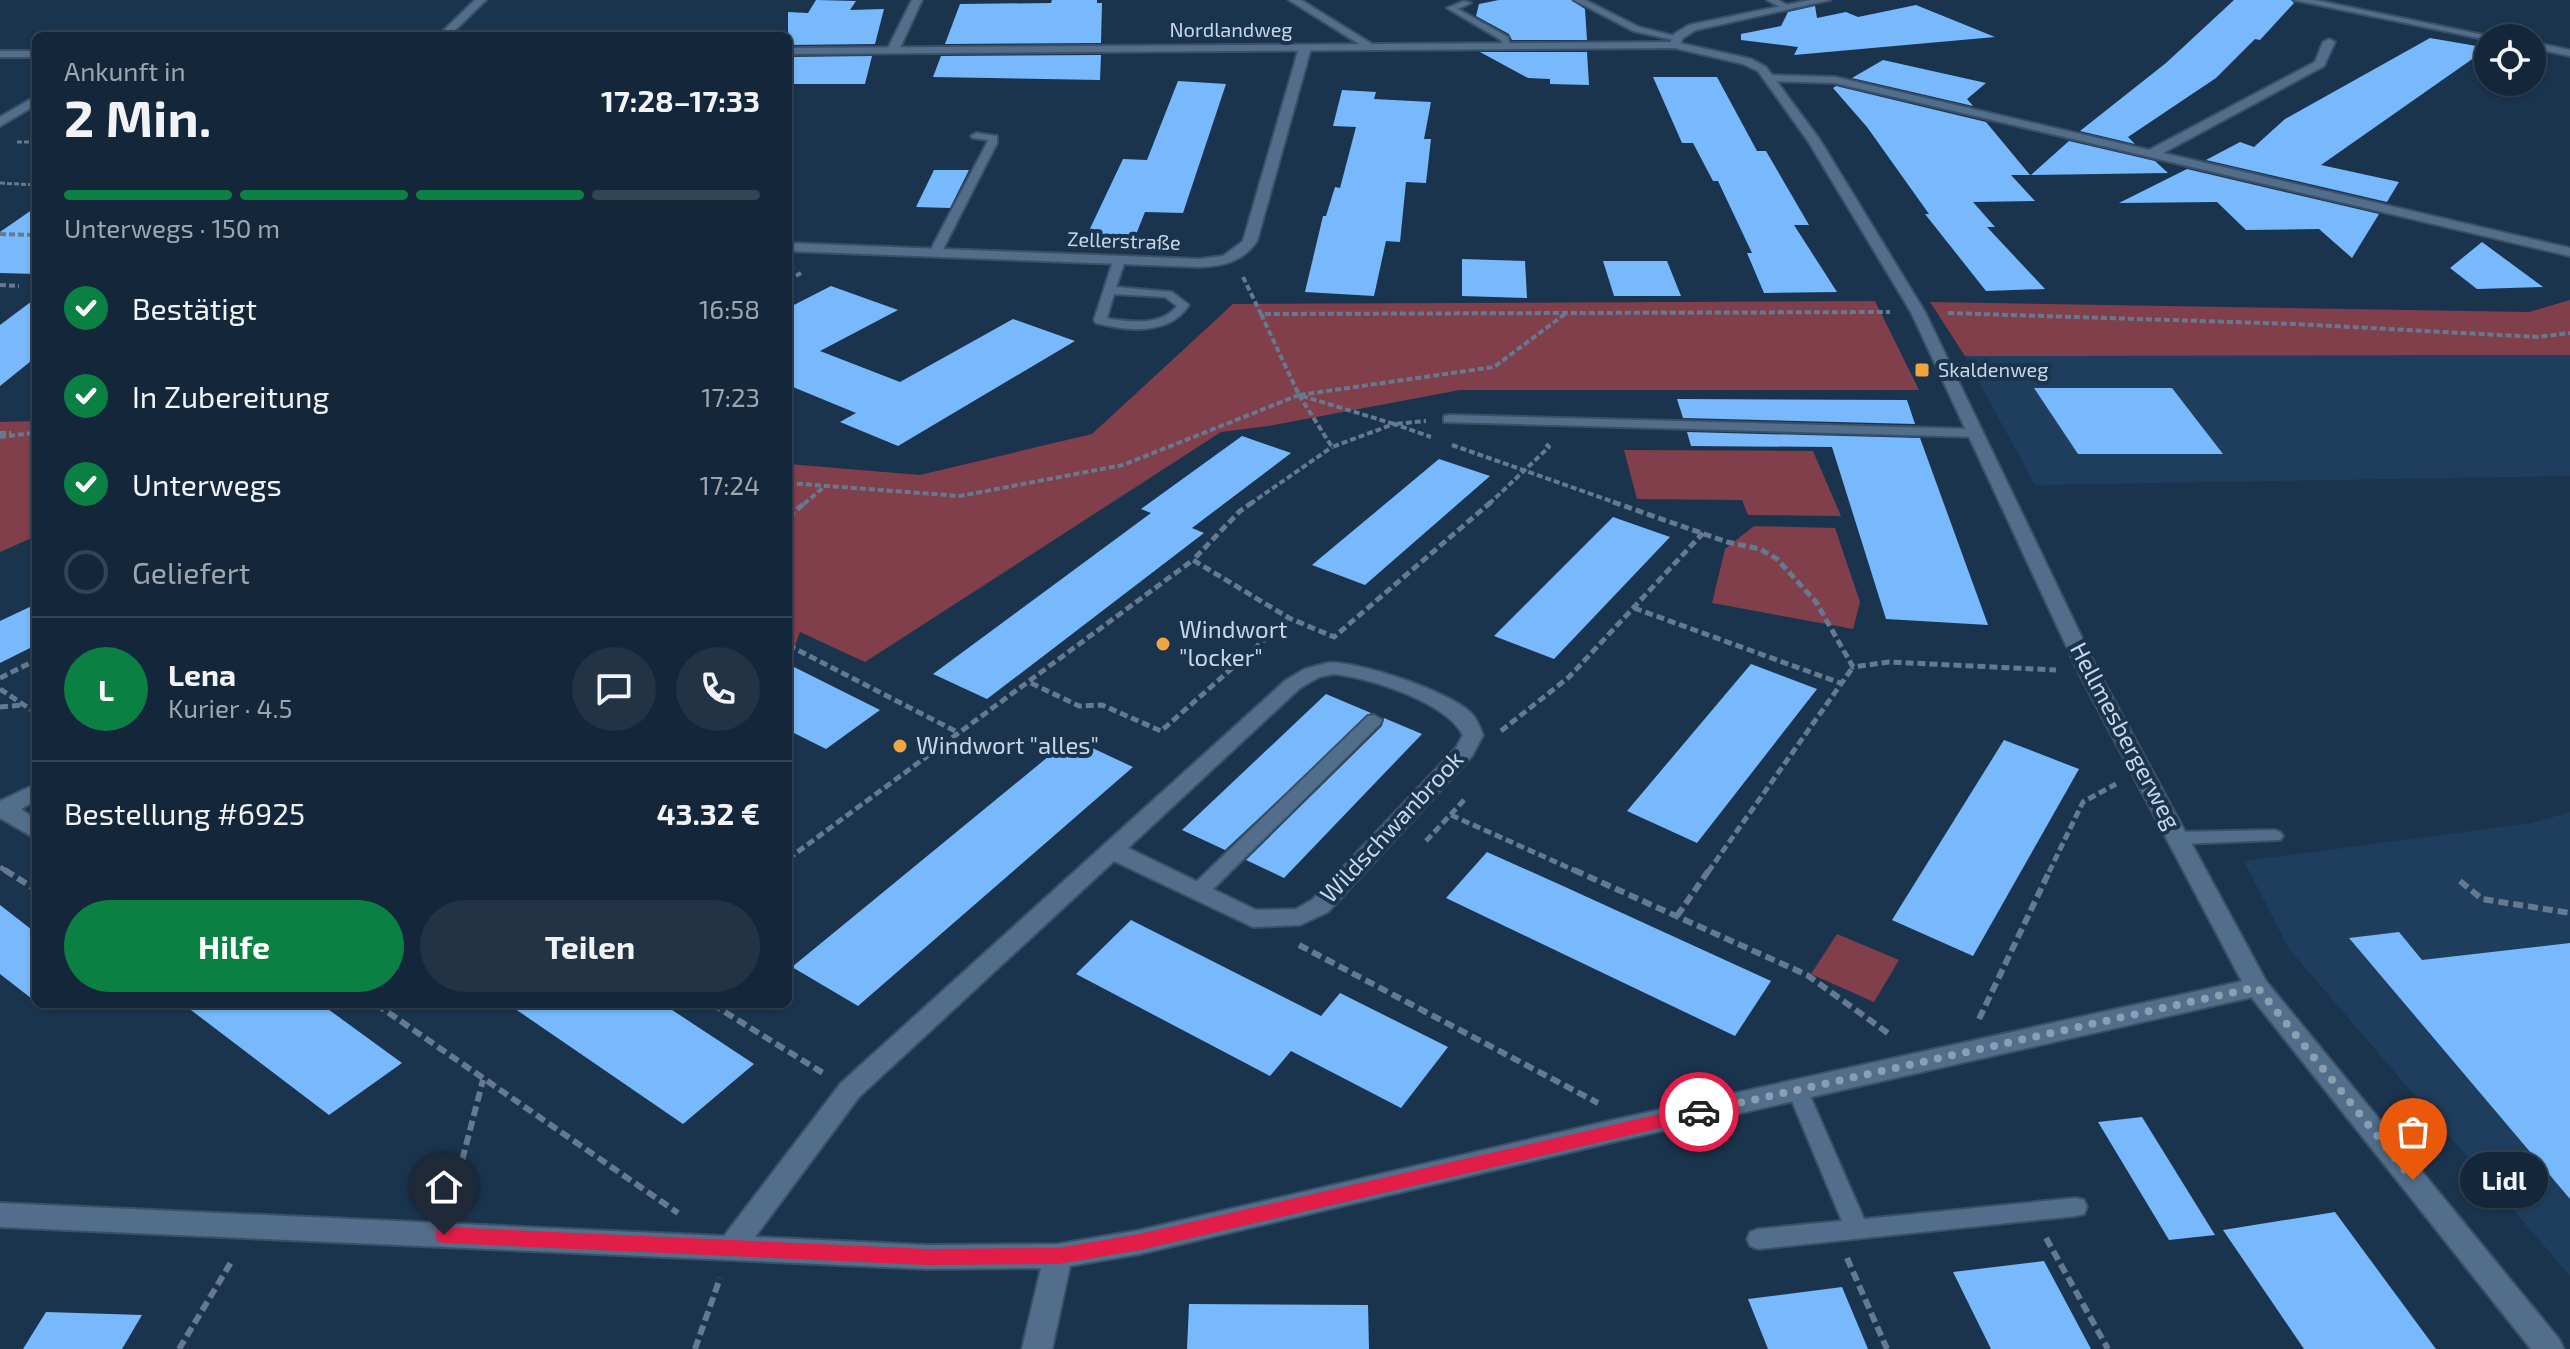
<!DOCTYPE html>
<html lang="de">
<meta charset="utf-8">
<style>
:root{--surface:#14273a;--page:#213345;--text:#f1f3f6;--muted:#9da5af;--line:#334454;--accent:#0b8043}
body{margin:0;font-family:"Exo 2",sans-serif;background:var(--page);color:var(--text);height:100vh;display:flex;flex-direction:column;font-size:30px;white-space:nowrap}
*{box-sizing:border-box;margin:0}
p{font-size:26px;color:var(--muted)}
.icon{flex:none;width:44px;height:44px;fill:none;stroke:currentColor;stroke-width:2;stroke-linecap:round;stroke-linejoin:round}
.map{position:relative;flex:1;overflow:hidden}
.side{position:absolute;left:32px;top:32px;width:760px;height:976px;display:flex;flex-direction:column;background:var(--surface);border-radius:12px;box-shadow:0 2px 6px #0004,0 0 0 2px var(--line)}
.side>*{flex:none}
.tools{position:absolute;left:2474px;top:24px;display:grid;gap:16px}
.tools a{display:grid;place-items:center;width:72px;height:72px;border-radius:50%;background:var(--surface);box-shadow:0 2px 6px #0004,0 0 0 2px var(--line);font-size:40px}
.pin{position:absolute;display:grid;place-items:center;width:68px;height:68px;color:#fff;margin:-82px -34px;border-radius:50% 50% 50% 0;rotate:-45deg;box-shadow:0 0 8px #0007}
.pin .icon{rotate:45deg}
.courier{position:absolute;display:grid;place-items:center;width:80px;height:80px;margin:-40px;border:6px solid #e11d48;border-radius:50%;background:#fff;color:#222;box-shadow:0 2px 10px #0007}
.bubble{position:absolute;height:56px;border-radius:28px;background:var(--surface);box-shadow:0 2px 6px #0004,0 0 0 2px var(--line);font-size:26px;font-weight:700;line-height:56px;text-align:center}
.headline em{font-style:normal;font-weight:700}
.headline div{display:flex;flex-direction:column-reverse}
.headline{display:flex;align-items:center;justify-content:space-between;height:136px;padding:0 32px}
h1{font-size:52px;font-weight:700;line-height:60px}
.bar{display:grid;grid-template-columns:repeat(4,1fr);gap:12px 8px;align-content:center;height:96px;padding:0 32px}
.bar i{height:10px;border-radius:6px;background:var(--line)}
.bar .on{background:var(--accent)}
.bar p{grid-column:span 4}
.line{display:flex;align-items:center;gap:20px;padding:0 32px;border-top:2px solid var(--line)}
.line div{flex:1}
.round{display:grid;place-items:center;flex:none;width:84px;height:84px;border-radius:42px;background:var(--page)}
ol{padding:0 32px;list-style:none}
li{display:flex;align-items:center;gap:24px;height:88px}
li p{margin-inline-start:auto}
li .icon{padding:8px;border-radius:50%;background:var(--accent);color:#fff;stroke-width:4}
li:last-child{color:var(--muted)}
li i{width:44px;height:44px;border:4px solid var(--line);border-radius:50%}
.primary-button{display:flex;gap:16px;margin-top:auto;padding:16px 32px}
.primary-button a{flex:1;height:92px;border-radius:48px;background:var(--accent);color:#fff;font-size:32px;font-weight:700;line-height:92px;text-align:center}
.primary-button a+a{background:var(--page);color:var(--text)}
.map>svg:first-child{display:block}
.built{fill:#1f3e5d}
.green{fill:#813f4b}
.building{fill:#77b9fc}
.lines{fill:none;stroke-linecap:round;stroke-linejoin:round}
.lane-casing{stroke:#3a5066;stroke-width:4}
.street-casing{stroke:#3a5066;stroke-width:4}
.secondary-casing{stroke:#3a5066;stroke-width:4}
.path-far3{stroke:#657a90;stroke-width:3;stroke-dasharray:5 2;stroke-linecap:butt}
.path-far2{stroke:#657a90;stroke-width:4;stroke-dasharray:6 3;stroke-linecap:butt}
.path-far1{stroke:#657a90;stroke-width:5;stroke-dasharray:8 4;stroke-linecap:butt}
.path{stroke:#657a90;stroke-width:6;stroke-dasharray:10 5;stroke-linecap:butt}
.lane{fill:#536e8b;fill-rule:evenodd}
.street{fill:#536e8b;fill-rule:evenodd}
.secondary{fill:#536e8b;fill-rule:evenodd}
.route{fill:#e11d48}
.done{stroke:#8b9eb2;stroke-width:8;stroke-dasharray:0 14.4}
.poi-dot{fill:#f1a540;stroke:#1b344e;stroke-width:3}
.labels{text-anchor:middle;stroke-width:8;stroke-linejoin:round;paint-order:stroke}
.far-street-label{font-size:20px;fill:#c8d7e8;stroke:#1b344e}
.far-poi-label{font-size:20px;fill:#c8d7e8;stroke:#1b344e;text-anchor:start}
.poi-label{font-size:24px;fill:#c8d7e8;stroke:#1b344e;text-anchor:start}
.street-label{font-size:24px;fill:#c8d7e8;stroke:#1b344e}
</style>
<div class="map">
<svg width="2570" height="1349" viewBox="0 0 2570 1349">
<rect width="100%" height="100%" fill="#1b344e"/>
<g class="built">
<path d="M2570 355V476L2035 485 1965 356Z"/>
<path d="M2570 812V1276L2289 949 2244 861 2532 823Z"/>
</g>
<g class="green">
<path d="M2570 300V355L1965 356 1930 302 2529 312Z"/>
<path d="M1875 301 1919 390H1460L1268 426 1221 432 865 662 800 632 794 649 788 645V464L920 475 1092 434 1233 304Z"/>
<path d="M36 421V536L0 552V422Z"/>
<path d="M1624 450 1813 451 1841 516 1748 515 1742 500 1637 499Z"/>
<path d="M1754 526 1835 528 1860 602 1853 629 1712 603 1725 549Z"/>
<path d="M1837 934 1899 960 1874 1002 1811 974Z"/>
</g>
<g class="building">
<path d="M816 0 856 1 850 10 884 9 875 44 788 45V12L808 13Z"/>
<path d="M1052 0H1097V3H1102L1101 43 945 44 960 4 1051 3Z"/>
<path d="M1499 0H1571L1585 9 1587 40H1512L1509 34 1476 16 1479 4Z"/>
<path d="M2234 0H2291L2294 3 2260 40 2255 39 2216 78 2128 137 2135 144 2080 131 2166 63Z"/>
<path d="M1916 5 1995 37 1794 55 1798 47 1741 40V34L1781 26 1788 12 1815 6 1817 18 1846 12 1858 17Z"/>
<path d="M2430 38 2488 48 2321 165 2399 182 2387 202 2206 160 2240 142 2254 147 2285 119Z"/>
<path d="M1480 52H1587L1589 85 1550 84V79L1528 78Z"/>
<path d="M1101 55 1100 80 933 77 941 56Z"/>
<path d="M872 56 865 84H788V57Z"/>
<path d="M1883 60 1986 83 1967 99 1973 106 1852 78Z"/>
<path d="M1653 77H1717L1757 151H1766L1809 225H1794L1837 292 1764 293 1747 253H1752L1718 181H1713L1693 143H1682Z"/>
<path d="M1178 81 1226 84 1183 213 1145 212 1135 237 1087 235 1123 159 1147 160Z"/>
<path d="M1836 86 1986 122 2030 175H2011L2035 201 1973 202 1995 227H1987L2045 289 1986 291 1925 214H1929L1867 127 1833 88Z"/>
<path d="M1342 90 1376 92 1374 99 1431 102 1424 139H1431L1426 183 1406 182 1400 242 1386 241 1374 296 1305 292 1323 216H1326L1335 187 1340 188 1356 127 1333 126Z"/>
<path d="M2069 141 2155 161 2168 173 2031 175Z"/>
<path d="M2187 169 2379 214 2352 258 2319 229 2246 230 2217 202 2119 203Z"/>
<path d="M934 170H969L950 208 916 207Z"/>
<path d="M36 207V274L0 273V232Z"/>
<path d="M2482 242 2543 287 2477 289 2450 268Z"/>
<path d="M1462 259 1525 261 1527 298 1462 296Z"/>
<path d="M1603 261H1667L1681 296H1614Z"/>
<path d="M831 286 898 310 820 351 900 382 1013 319 1075 341 898 446 840 422 856 413 788 385V308Z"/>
<path d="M36 298V357L0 386V325Z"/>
<path d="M2034 388H2172L2223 454H2078Z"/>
<path d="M1677 399 1907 400 1915 424 1683 418Z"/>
<path d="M1687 432 1920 438 1988 625 1886 619 1832 447 1691 446Z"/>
<path d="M1242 436 1291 453 1192 528 1204 533 1046 654 987 699 933 674 1151 513 1141 509Z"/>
<path d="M1439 459 1490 476 1365 585 1312 565Z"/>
<path d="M1613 517 1670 537 1554 659 1494 636Z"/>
<path d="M36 604V645L0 663V621Z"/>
<path d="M788 664 880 710 826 749 788 730Z"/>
<path d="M1751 664 1817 689 1697 843 1627 811Z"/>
<path d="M1326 694 1371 713 1225 850 1182 830Z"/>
<path d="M1384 718 1422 734 1284 878 1246 860 1382 726Z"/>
<path d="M1071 738 1133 767 858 1006 792 967Z"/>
<path d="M2004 740 2079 769 1973 956 1892 920Z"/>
<path d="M1487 852 1563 886 1771 981 1735 1036 1446 898Z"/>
<path d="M0 905 36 933V1002L0 974Z"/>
<path d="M1131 920 1321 1016 1340 993 1448 1047 1401 1108 1291 1051 1270 1076 1076 974Z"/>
<path d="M2399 932 2422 960 2570 943V1199L2349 938Z"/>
<path d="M183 1004H321L402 1063 329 1115Z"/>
<path d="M508 1004H663L754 1064 683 1124Z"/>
<path d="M2142 1117 2215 1235 2169 1240 2098 1122Z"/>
<path d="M2335 1212 2436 1349H2304L2223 1230Z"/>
<path d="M2044 1261 2091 1349H1991L1953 1272Z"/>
<path d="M1842 1287 1868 1349H1768L1748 1299Z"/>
<path d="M1189 1304 1368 1305 1369 1349H1187Z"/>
<path d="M46 1312 142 1315 122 1349H23Z"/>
</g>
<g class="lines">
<g class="lane-casing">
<g id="lane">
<path d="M1574 0H1585L1639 27 1682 38 1678 41 1633 31Z"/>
<path d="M1767 0H1778L1791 7 1784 9Z"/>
<path d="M1464 1 1471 3 1458 9 1508 37 1510 48H1504L1501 40 1447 8Z"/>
<path d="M976 133 997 136V143L941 253 931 255 929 253 987 143 988 140 973 138 971 136Z"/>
<path d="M1119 258 1125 261 1116 287 1172 292 1189 305C1169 336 1127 331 1096 323L1094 320 1113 261ZM1114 294 1165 297 1177 306C1162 326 1132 322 1110 319L1107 318Z"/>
<path d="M1449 415 1975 429 1982 433 1975 437 1444 422V416Z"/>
<path d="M1374 715 1382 720 1380 724 1205 897H1191L1189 892 1191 887 1368 716Z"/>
<path d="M2274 830 2280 832 2283 836 2280 840 2179 844 2173 842 2170 838 2173 834 2179 832Z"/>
<path d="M1797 1081 1804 1083 1807 1089 1864 1219 2076 1198 2084 1200 2087 1207 2084 1214 2076 1216 1758 1249 1750 1246 1747 1239 1750 1232 1758 1229 1842 1221 1787 1089 1790 1083Z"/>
</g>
</g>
<g class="street-casing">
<g id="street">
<path d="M475 0H486L449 36H438Z"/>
<path d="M912 0H922L899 50 889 52 887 50Z"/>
<path d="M1289 0H1301L1377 47 1367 49Z"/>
<path d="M1810 0H1830L1696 30 1683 38 1679 47 1669 45 1674 34 1689 25Z"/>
<path d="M2294 0H2315L2498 38 2488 40Z"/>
<path d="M2329 39 2335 42 2324 66 2163 153 2570 248V256L1835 83 1770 81 1764 78 1770 75 1835 77 2149 150 2315 62 2323 42Z"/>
<path d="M2532 42 2570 50V56L2532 48Z"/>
<path d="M1305 45 1311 48 1257 241C1243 262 1223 266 1199 267L788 251V243L1199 259 1223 256 1243 241 1299 48Z"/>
<path d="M36 96V105L0 126V117Z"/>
<path d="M1327 663C1357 660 1450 692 1471 713 1477 719 1480 728 1483 735L1472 756 1328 912 1300 925 1253 927 1114 861 859 1097 755 1237 927 1245 1058 1244 1140 1230 1613 1120 2257 978 2266 981 2269 987 2266 993 2257 996 1613 1142 1140 1254 1070 1266 1052 1349H1022L1041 1268 927 1269 0 1227V1203L724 1236 841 1083 1286 680 1305 669ZM1333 674C1368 677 1446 702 1463 735L1456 748 1312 900 1296 909 1256 910 1128 848 1300 688 1319 677Z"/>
<path d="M36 784V800L21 809 36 820V839L0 818V801Z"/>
</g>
</g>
<g class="secondary-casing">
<g id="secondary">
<path d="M1675 42 1751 59 1766 67 1820 140 1925 312 2098 671 2266 981 2559 1339 2564 1349H2531L2248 993 2078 671 1911 312 1808 141 1758 71 1743 64 1675 48 788 54V48Z"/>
<rect x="0" y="51" width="36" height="6"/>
</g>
</g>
<g class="path-far3">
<path d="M17 142H36"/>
<path d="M0 183 36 185"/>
</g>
<g class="path-far2">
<path d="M0 234 36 235"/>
<path d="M1243 277 1261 314 1890 312"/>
<path d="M788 280 801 273"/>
<path d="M0 285 19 286"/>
<path d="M1948 313 2296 324 2537 337 2570 333"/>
<path d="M1261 314 1299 395 1494 367 1565 314"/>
<path d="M1299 395 1332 447 1394 424 1431 437"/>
<path d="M0 433H11"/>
<path d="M0 437 33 433 36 428"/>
<path d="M1452 445 1619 504"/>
<path d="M788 483 960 496 1123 465 1299 395 1394 424 1426 421"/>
<path d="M804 504 825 486"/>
<path d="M1250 504 1332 447"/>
<path d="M1489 504 1549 447 1546 444"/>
</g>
<g class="path-far1">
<path d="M1253 502 1240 511 1193 560 1289 618 1334 637 1491 502"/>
<path d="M1613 502 1727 542 1760 549 1777 559 1816 602 1853 667 1889 662 2056 670"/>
<path d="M788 517 806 502"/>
<path d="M1634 608 1843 684"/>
<path d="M788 645 957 732"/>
<path d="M0 678 36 660"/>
<path d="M1031 683 1079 706 1102 705 1161 731 1289 618"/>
<path d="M0 689 36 713"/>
<path d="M0 707 23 705"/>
<path d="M1501 731 1569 677 1703 533"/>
<path d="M1451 815 1578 872"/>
<path d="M1426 841 1466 798"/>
<path d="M788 859 1193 560"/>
<path d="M0 867 8 872"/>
<path d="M1708 872 1853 667"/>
<path d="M2049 872 2083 802 2116 784"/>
</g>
<g class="path">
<path d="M5 870 36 890"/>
<path d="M1574 870 1807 975 1892 1036"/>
<path d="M2460 881 2482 899 2570 913"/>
<path d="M1677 916 1709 870"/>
<path d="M1299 945 1598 1103"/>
<path d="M376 1004 678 1213"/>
<path d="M712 1004 823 1073"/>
<path d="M1979 1019 2050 870"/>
<path d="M451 1203 483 1080"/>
<path d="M2046 1238 2108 1349"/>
<path d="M1847 1258 1887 1349"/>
<path d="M179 1349 233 1259"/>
<path d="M695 1349 720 1278"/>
</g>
<use href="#lane" class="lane"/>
<use href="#street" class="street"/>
<use href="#secondary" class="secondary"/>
</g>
<path class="route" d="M1699 1105 1708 1112 1699 1119 1140 1250 1058 1264 927 1265 444 1243 437 1241 435 1235 437 1230 444 1227 927 1249 1058 1248 1140 1234Z"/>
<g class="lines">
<path class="done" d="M1699 1112 2257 987 2413 1180"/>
</g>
<g class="poi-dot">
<rect x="1914" y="362" width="16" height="16" rx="4"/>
<circle cx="1163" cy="644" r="8"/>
<circle cx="900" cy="746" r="8"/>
</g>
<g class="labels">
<g class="far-street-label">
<text x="1231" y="37">Nordlandweg</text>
<text transform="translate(1124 241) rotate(2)" y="7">Zellerstraße</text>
</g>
<g class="far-poi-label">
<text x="1938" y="377">Skaldenweg</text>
</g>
<g class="poi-label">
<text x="1179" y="638">Windwort<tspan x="1179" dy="28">"locker"</tspan></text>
<text x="916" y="754">Windwort "alles"</text>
</g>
<g class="street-label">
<text transform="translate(2125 736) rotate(62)" y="8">Hellmesbergerweg</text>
<text transform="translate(1392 827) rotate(-47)" y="8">Wildschwanbrook</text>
</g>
</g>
</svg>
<div class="tools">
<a><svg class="icon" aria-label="locate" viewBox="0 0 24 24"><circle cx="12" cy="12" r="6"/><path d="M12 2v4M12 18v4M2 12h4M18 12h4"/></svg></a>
</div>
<div class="pin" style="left:2413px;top:1180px;background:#ea580c"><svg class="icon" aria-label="bag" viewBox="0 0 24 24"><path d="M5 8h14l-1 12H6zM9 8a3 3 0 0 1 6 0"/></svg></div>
<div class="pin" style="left:444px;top:1235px;background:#1f2937"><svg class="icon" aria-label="home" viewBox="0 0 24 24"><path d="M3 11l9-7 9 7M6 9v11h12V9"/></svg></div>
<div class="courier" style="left:1699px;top:1112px"><svg class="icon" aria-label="car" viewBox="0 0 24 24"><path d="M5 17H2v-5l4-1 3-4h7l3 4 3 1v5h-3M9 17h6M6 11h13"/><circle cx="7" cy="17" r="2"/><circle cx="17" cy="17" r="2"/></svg></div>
<div class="bubble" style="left:2460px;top:1152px;width:88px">Lidl</div>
<section class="side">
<div class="headline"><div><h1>2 Min.</h1><p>Ankunft in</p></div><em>17:28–17:33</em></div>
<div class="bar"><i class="on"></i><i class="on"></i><i class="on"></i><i></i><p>Unterwegs · 150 m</p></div>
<ol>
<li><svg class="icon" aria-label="check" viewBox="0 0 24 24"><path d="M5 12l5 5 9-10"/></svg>Bestätigt<p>16:58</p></li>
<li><svg class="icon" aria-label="check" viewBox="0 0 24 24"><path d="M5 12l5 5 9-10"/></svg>In Zubereitung<p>17:23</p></li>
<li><svg class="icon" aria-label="check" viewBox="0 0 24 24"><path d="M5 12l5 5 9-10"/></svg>Unterwegs<p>17:24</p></li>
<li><i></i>Geliefert</li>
</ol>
<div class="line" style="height:144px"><b class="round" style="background:var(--accent);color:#fff">L</b><div><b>Lena</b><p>Kurier · 4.5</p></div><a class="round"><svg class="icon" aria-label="chat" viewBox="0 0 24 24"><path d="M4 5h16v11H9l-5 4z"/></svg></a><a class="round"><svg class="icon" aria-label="phone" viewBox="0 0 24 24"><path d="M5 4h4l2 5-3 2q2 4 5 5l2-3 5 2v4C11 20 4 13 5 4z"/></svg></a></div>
<div class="line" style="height:104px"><div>Bestellung #6925</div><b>43.32 €</b></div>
<div class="primary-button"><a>Hilfe</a><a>Teilen</a></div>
</section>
</div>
